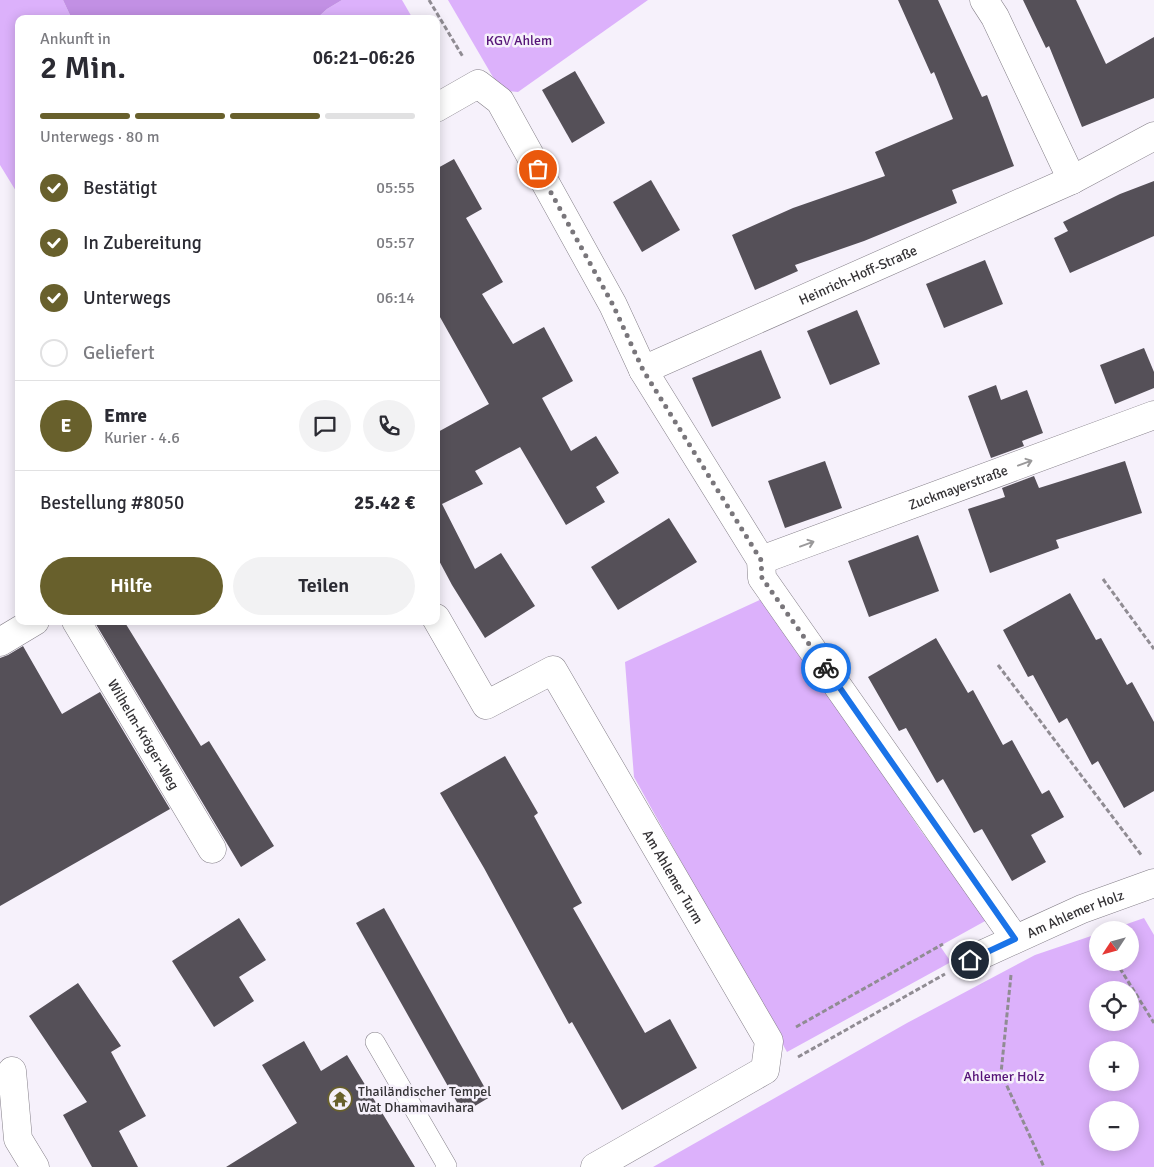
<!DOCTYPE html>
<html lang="de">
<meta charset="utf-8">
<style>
:root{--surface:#fff;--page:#f2f2f3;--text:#2b2b33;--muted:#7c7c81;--line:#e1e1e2;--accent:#68602c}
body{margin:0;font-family:Signika,sans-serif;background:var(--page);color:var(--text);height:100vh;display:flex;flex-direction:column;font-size:19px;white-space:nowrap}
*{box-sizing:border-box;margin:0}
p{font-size:16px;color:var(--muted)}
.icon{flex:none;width:28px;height:28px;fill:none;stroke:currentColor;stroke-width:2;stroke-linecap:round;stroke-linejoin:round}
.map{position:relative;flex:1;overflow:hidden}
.sheet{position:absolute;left:15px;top:15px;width:425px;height:610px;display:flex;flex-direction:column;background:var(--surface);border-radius:10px;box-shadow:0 2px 12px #0003}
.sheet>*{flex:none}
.needle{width:32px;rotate:234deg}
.controls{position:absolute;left:1089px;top:921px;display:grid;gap:10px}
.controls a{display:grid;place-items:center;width:50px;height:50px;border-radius:50%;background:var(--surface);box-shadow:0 2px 12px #0003;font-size:25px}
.pin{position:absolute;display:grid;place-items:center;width:42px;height:42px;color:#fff;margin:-21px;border:2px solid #fff;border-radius:50%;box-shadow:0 1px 5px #0007}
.courier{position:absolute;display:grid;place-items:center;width:50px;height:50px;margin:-25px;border:4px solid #1a73e8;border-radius:50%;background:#fff;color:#222;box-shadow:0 1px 6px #0007}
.summary em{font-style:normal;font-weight:600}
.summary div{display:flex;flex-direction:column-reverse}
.summary{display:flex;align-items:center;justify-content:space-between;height:85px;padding:0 25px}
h1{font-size:32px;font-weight:600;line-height:38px}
.bar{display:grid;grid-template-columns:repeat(4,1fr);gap:8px 5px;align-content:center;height:60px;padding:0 25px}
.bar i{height:6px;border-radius:4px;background:var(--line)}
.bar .selected{background:var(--accent)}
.bar p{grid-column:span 4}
.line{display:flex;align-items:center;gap:12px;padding:0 25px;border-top:1px solid var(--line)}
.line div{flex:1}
.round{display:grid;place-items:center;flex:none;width:52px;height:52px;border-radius:26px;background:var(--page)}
ol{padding:0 25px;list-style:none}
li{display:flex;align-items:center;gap:15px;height:55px}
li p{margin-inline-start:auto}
li .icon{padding:5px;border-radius:50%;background:var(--accent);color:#fff;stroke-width:4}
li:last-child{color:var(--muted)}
li i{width:28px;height:28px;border:2px solid var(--line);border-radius:50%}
.button{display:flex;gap:10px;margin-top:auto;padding:10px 25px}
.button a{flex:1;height:58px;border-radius:30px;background:var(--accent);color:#fff;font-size:20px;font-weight:600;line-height:58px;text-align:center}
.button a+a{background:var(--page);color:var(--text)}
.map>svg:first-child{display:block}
.green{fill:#dcb1fb;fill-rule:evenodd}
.water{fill:#c290e4}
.building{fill:#555058}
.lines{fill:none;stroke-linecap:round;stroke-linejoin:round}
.service-casing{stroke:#847f88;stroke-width:20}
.minor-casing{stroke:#847f88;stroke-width:29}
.path{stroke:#908c93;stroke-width:3;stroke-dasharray:5 2.5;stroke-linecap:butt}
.service{stroke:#fff;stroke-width:19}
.minor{stroke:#fff;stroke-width:28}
.oneway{stroke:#9a999a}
.done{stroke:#79767b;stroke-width:5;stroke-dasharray:0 9}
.route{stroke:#1a73e8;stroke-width:6}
.labels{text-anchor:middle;stroke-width:5;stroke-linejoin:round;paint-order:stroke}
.park-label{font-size:14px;fill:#561478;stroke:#f6f1fb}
.street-label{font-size:14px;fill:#353336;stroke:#f6f1fb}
.poi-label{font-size:14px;fill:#353336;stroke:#f6f1fb;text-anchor:start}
</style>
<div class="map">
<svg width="1154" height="1167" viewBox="0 0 1154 1167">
<rect width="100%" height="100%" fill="#f6f1fb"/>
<g class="green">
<path d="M0 0H63L70 15 77 19H19V196L0 165Z"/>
<path d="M342 0H402L413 19H316L327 9Z"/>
<path d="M448 0H648L518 92 508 91 497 84Z"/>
<path d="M764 598 921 831 987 920 940 946 951 962 787 1052 634 777 625 662Z"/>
<path d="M1144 918 1154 935V1167H653L907 1023 1035 955 1097 934 1098 962H1130V930H1110ZM1098 990H1130V1022H1098ZM1098 1050H1130V1082H1098ZM1098 1110H1130V1142H1098Z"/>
</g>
<path class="water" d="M63 0H342L327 9 316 19H77L70 15Z"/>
<g class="building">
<path d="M898 0H938L982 97 987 95 1014 166 952 190 957 203 864 241 795 265 798 271 755 290 732 235 793 208 885 176 875 152 953 119 934 72 931 74Z"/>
<path d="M1023 0H1076L1106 64 1154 37V98L1082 127 1049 46 1046 48Z"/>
<path d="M575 71 605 123 572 143 542 90Z"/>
<path d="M454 159 482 209 466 218 503 282 482 294 513 344 544 327 573 381 542 398 571 451 596 436 619 473 596 487 605 502 566 525 520 447 475 471 483 484 442 504 475 569 501 553 535 606 485 638 452 585 436 555V433L489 404 436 310V169Z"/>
<path d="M651 180 680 230 642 252 613 202Z"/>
<path d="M1154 181V236L1070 273 1054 238 1068 231 1063 222 1120 194Z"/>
<path d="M985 260 1003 304 944 328 926 284Z"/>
<path d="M857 310 880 364 830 385 807 331Z"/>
<path d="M1144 348 1154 372V388L1115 404 1100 365Z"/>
<path d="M761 350 781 398 712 427 692 378Z"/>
<path d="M996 385 1001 400 1027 390 1043 433 1022 441 1024 446 991 458 968 396Z"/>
<path d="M825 461 842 508 785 528 768 481Z"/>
<path d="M1125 461 1142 513 1056 540 1059 548 990 573 968 509 1005 497 1002 488 1034 476 1039 488Z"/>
<path d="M669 518 697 562 618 610 591 567Z"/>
<path d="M918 535 939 591 869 617 848 561Z"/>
<path d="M1070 593 1096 640 1101 638 1127 685 1132 682 1154 722V791L1124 808 1098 761 1092 765 1067 718 1059 723 1033 675 1028 677 1003 630Z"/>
<path d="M94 621H124L201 746 209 741 274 846 241 867Z"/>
<path d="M936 638 968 693 973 690 1003 745 1012 740 1042 794 1049 790 1064 817 1031 835 1046 862 1012 881 982 829 974 833 943 779 937 783 906 728 899 731 868 677Z"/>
<path d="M23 646 62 714 100 692 170 809 0 906V658L8 655Z"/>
<path d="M505 756 538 813 534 816 582 903 573 908 645 1033 670 1019 697 1068 622 1110 572 1022 569 1024 484 868 440 793Z"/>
<path d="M384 908 490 1097 463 1113 356 923Z"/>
<path d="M239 918 266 960 239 977 254 1001 214 1027 172 961Z"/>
<path d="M78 983 121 1046 111 1052 146 1116 119 1131 138 1167H92L63 1115 87 1102 29 1016Z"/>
<path d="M304 1041 321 1071 347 1055 415 1167H226L297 1123 262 1065Z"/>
</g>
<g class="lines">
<g class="service-casing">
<path id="service" d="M375 1042 447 1166 445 1167"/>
</g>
<g class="minor-casing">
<g id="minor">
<path d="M984 0 995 17 1072 180"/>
<path d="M436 108 478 84 500 101 613 305 643 370 761 560 762 578 1015 939"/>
<path id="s1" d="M643 370 1072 180 1154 136"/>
<path id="s2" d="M761 560 1154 415"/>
<path id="s3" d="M436 618 486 705 553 670 769 1041 765 1070 595 1167"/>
<path id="s4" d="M76 621 212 849"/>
<path d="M0 642 35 621"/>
<path id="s5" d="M970 960 1082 909 1154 883"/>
<path d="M12 1071 18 1139 35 1167"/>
</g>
</g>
<g class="path">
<path d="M429 0 463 57"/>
<path d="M1103 579 1154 649"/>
<path d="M998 665 1142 856"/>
<path d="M1116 962 1154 1023"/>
<path d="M1011 975 1001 1073 1044 1167"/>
<path d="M796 1027 943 944"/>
<path d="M798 1057 945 974"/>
</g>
<use href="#service" class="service"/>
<use href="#minor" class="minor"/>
</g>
<defs><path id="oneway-shaft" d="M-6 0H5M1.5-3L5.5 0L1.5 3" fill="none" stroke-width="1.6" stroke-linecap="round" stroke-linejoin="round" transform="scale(1.25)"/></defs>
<g class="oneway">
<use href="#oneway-shaft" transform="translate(1025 463) rotate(-20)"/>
<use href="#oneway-shaft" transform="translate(807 544) rotate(-20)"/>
</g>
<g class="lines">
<path class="done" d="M538 169 613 305 643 370 761 560 762 578 826 668"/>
<path class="route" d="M826 668 1015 939 970 960"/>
</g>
<defs>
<g id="temple-ring" transform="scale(1.25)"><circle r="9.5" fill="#f6f1fb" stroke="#68602c" stroke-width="1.5"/><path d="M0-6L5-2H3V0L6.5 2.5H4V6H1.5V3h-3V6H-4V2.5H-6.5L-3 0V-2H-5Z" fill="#68602c"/></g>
</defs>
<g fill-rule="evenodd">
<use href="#temple-ring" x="340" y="1099"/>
</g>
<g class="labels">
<g class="park-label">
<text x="519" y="45">KGV Ahlem</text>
<text x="1004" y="1081">Ahlemer Holz</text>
</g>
<g class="street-label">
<text dy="5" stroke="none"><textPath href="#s1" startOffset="235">Heinrich-Hoff-Straße</textPath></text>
<text dy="5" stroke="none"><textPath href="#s2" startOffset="210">Zuckmayerstraße</textPath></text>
<text dy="5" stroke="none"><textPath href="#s4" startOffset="132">Wilhelm-Kröger-Weg</textPath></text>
<text dy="5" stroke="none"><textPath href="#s3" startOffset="415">Am Ahlemer Turm</textPath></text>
<text dy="5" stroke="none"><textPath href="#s5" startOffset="115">Am Ahlemer Holz</textPath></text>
</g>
<g class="poi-label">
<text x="358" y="1096">Thailändischer Tempel<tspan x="358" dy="16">Wat Dhammavihara</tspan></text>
</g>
</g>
</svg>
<div class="controls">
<a><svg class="needle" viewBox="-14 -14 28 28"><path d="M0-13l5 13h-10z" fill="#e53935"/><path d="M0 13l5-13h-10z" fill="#7c7c81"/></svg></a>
<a><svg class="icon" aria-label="locate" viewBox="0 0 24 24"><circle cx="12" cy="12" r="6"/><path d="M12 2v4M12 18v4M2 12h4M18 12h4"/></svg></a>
<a>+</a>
<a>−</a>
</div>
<div class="pin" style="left:538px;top:169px;background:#ea580c"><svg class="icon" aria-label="bag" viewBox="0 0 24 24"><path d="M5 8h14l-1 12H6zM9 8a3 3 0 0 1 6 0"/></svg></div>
<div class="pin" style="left:970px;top:960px;background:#1f2937"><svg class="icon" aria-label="home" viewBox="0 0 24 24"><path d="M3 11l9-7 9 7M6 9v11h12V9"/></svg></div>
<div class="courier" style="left:826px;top:668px"><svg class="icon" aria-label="bike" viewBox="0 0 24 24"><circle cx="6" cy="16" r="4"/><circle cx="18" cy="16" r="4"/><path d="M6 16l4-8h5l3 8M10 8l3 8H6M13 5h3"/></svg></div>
<section class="sheet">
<div class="summary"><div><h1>2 Min.</h1><p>Ankunft in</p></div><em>06:21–06:26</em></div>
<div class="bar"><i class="selected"></i><i class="selected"></i><i class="selected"></i><i></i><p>Unterwegs · 80 m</p></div>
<ol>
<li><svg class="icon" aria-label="check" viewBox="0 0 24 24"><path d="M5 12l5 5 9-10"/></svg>Bestätigt<p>05:55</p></li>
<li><svg class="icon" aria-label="check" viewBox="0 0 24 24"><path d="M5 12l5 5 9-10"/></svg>In Zubereitung<p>05:57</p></li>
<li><svg class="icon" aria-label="check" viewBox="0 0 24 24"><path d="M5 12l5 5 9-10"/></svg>Unterwegs<p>06:14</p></li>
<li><i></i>Geliefert</li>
</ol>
<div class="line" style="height:90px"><b class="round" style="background:var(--accent);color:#fff">E</b><div><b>Emre</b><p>Kurier · 4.6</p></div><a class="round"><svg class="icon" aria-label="chat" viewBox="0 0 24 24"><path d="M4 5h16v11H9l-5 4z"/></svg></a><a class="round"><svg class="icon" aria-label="phone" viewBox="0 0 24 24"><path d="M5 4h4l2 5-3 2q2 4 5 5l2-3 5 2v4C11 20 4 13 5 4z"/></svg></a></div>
<div class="line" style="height:65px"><div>Bestellung #8050</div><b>25.42 €</b></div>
<div class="button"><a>Hilfe</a><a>Teilen</a></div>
</section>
</div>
